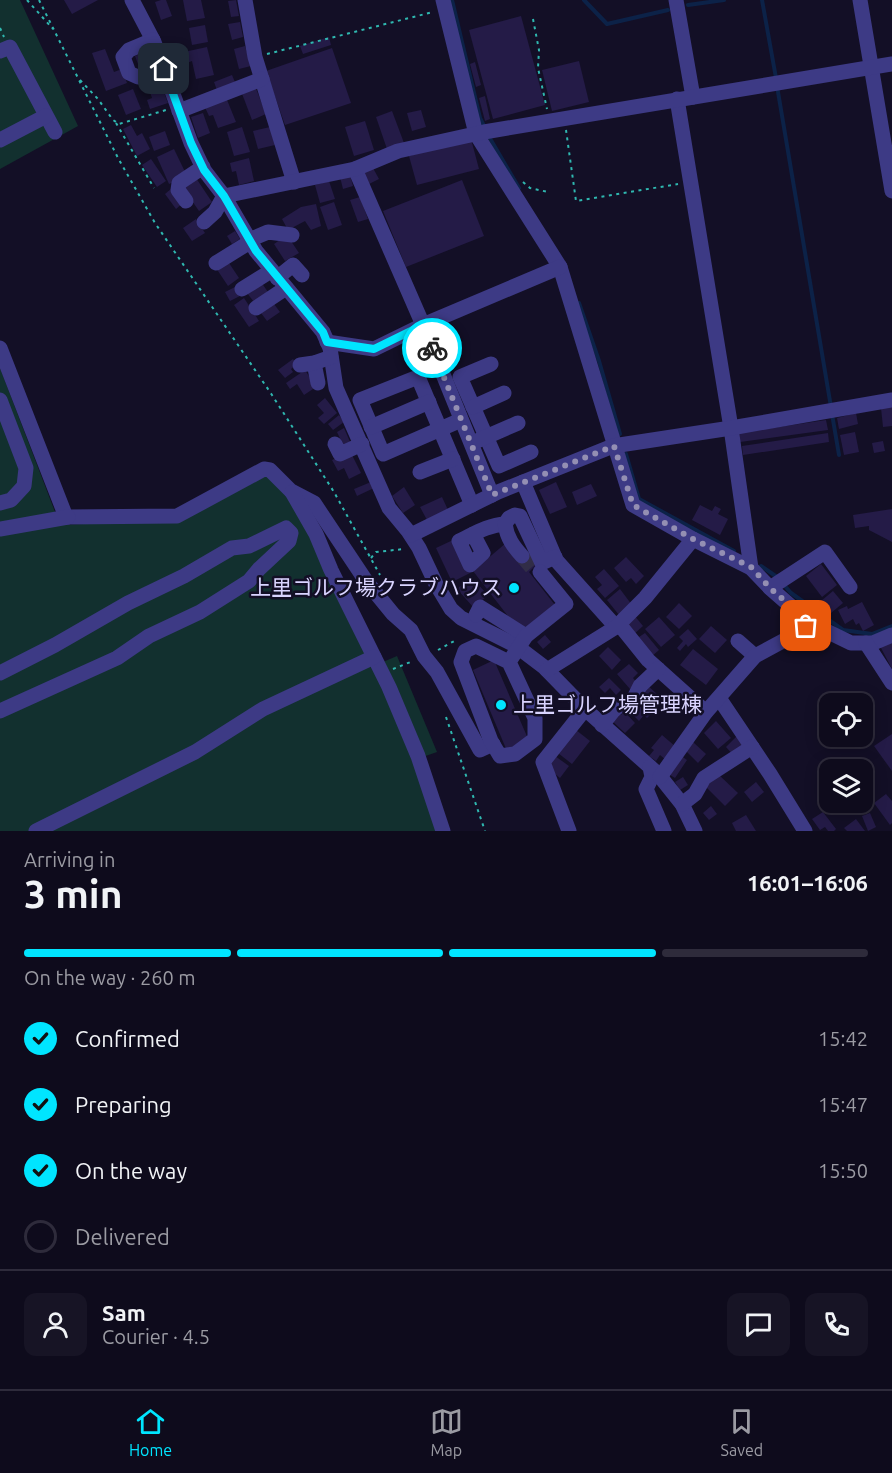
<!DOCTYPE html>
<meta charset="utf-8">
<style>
:root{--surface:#0e0b1c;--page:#171425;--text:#f1f3f6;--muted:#9b9ba3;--line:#2e2b3b;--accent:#00e5ff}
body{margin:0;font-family:Ubuntu,"Noto Sans JP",sans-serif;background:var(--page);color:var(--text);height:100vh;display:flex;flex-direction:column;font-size:22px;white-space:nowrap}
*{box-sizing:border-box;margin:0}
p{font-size:20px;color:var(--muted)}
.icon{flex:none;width:33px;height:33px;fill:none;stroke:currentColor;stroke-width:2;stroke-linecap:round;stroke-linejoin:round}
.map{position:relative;height:831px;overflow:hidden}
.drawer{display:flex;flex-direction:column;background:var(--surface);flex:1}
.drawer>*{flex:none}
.controls{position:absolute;left:819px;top:693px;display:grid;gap:12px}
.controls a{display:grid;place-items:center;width:54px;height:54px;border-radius:12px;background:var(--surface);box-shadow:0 3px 15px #0003,0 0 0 2px var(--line);font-size:30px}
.pin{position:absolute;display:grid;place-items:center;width:51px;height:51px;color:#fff;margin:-26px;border-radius:12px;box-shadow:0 3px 9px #0006}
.courier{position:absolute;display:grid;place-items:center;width:60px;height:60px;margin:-30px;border:4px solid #00e5ff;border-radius:50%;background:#fff;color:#222;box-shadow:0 2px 8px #0007}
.summary em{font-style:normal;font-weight:600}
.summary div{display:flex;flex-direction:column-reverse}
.summary{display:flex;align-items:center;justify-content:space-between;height:102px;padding:0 24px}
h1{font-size:39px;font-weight:600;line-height:45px}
.bar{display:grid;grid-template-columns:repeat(4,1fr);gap:9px 6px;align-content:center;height:72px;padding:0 24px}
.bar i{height:8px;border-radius:4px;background:var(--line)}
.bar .active{background:var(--accent)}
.bar p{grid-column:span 4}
.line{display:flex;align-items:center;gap:15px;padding:0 24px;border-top:2px solid var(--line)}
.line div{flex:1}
.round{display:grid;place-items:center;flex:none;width:63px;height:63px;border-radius:12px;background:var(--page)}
ol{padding:0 24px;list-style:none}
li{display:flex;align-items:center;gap:18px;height:66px}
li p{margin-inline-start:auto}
li .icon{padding:6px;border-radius:50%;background:var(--accent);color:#111;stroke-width:4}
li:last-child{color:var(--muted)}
li i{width:33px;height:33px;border:3px solid var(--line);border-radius:50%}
.dock{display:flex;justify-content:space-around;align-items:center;height:84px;border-top:2px solid var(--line);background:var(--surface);font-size:16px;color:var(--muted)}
.dock a{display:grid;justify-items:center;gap:3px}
.dock .active{color:var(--accent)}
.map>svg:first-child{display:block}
.green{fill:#12302f}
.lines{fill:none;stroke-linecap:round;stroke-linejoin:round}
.stream{stroke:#0c2248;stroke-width:4}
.building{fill:#241b47}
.minor-tunnel{stroke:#312d47;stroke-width:15;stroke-dasharray:15 8;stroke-linecap:butt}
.path{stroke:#2fb8b0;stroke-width:2;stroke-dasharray:3 4.5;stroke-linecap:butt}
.minor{stroke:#3d3a85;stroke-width:15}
.done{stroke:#948fb3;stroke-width:6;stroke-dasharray:0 10.8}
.route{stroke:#00e5ff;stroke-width:8}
.poi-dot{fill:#00e5ff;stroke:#130f26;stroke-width:2}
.labels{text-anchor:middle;stroke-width:5;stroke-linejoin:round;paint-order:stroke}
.poi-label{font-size:21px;fill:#d9d4ff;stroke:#130f26;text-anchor:end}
</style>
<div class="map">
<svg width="892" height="831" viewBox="0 0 892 831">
<rect width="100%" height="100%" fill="#130f26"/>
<g class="green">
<path d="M0 0H20L78 126 0 169Z"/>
<path d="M0 368 60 525 177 520 266 472 286 493 311 535 376 665 397 656 437 752 414 760 439 831H0Z"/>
</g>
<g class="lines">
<g class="stream">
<path d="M452 0 480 118 485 128"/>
<path d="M584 0 607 24 668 10"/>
<path d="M762 0 776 78"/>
<path d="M688 5 724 0"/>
<path d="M777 86 831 407"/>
<path d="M488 135 519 188"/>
<path d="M579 303 599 361 620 434"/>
<path d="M832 414 839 455"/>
<path d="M626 454 639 499 734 551"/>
<path d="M761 566 777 577"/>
<path d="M784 585 791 593 843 630 872 634 892 626"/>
</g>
</g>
<g class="building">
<path d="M64 0H98L72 14Z"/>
<path d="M161 0H166L172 16 161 20 155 2Z"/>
<path d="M183 0H201L205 18 187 21Z"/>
<path d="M236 0 239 16 231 17 228 1Z"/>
<path d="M521 16 545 105 493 119 469 30Z"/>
<path d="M240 22 243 37 232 40 228 24Z"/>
<path d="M205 25 208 42 192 45 189 28Z"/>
<path d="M329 37 331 45 303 54 300 46Z"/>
<path d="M245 46 251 66 239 69 234 49Z"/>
<path d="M207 47 214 75 196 79 192 61 187 63 184 52Z"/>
<path d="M332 48 351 103 285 125 266 71Z"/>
<path d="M105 49 114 72 122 69 127 83 106 91 92 53Z"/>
<path d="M151 50 156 66 145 70 142 62 138 64 135 56Z"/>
<path d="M579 61 589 102 552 111 542 70Z"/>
<path d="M475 62 481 85 476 87 470 64Z"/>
<path d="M232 75 237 87 218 93 214 82Z"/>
<path d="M255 86 266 114 252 120 241 91Z"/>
<path d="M162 87 168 103 150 109 147 100 152 98 150 92Z"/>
<path d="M133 89 141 109 126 115 118 95Z"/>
<path d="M225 95 236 122 218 128 213 115 209 116 203 103Z"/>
<path d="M485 96 490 119 485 121 479 98Z"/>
<path d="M421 110 426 127 412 131 407 113Z"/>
<path d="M392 111 404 143 387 149 376 117Z"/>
<path d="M203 113 210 133 198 138 191 117Z"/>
<path d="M365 121 374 150 354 156 345 127Z"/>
<path d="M131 125 137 136 142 133 150 149 137 156 123 129Z"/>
<path d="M242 127 250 152 234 156 227 132Z"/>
<path d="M270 127 275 145 258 149 253 131Z"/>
<path d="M165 131 170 145 154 151 149 137Z"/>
<path d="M471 139 479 169 417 185 409 156Z"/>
<path d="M174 149 187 176 169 184 157 157Z"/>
<path d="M249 158 254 181 239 185 236 171 232 172 230 163Z"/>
<path d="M151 159 166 181 157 187 142 165Z"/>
<path d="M373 168 379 179 369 184 363 173Z"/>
<path d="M194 175 212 202 199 211 181 185Z"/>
<path d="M350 175 353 186 343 189 340 177Z"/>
<path d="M462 180 484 236 406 267 383 211Z"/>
<path d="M329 181 335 199 320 203 315 185Z"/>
<path d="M172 188 183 203 176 209 165 194Z"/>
<path d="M360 197 368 219 358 222 350 200Z"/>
<path d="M334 202 342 225 328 230 320 207Z"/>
<path d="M316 204 321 226 311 230 305 221 288 230 282 219 301 207Z"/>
<path d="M196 219 205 233 192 241 183 228Z"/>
<path d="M235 231 240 239 232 244 227 236Z"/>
<path d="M287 235 299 253 285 261 274 244Z"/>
<path d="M227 260 239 278 228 286 216 268Z"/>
<path d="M261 282 268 292 254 302 247 293Z"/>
<path d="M235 287 240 296 230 301 225 292Z"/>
<path d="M244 298 259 321 249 327 234 305Z"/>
<path d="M274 304 280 312 267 321 261 313Z"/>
<path d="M293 359 297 365 291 369 293 372 285 378 278 370Z"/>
<path d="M305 370 316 387 304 395 297 384 290 389 286 383Z"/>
<path d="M325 398 337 413 324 424 318 418 324 413 317 405Z"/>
<path d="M892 406V426L883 427 881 408Z"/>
<path d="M856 413 858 424 839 429 837 418Z"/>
<path d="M339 415 344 422 333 430 328 424Z"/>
<path d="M826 420 828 430 740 442 739 433Z"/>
<path d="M344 428 351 444 344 447 337 432Z"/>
<path d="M855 432 859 452 844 455 840 435Z"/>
<path d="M828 433 829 442 743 455 742 446Z"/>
<path d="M883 441 885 451 874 453 872 443Z"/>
<path d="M350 451 361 473 349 479 344 468 338 471 332 460Z"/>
<path d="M371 482 374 488 357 496 354 489Z"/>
<path d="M556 482 567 507 550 514 539 490Z"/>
<path d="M591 484 597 496 577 505 572 492Z"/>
<path d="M404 487 415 505 403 513 392 496Z"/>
<path d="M442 497 448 510 427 520 420 507Z"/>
<path d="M700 505 712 511 715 506 721 509 718 514 728 519 720 535 692 520Z"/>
<path d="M892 509V542L869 530V526L855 528 853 515Z"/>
<path d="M453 540 470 573 452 582 436 548Z"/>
<path d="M506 543 527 553 536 565 529 572 555 605 521 633 473 571Z"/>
<path d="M626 557 644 576 636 584 631 578 626 582 614 568Z"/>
<path d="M821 564 837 585 822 597 806 576Z"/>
<path d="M604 569 619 586 605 598 597 589 602 585 595 577Z"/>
<path d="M471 577 488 595 474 608 457 589Z"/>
<path d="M620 589 632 605 619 615 607 600Z"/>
<path d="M833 591 843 603 831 613 821 601Z"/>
<path d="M862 602 874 625 863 631 859 623 856 625 853 619 845 624 838 610 847 606 848 609Z"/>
<path d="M679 603 692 616 679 629 666 617Z"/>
<path d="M634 615 643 626 632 636 623 626Z"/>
<path d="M659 617 675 635 661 647 645 629Z"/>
<path d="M711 626 727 640 715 653 699 639Z"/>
<path d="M688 629 697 639 688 647 686 644 680 651 677 648 683 641 679 637Z"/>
<path d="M645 633 659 650 651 657 636 639Z"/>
<path d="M545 635 551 642 543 649 537 642Z"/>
<path d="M892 640V669L880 646Z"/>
<path d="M608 647 621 660 612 670 599 656Z"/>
<path d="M693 649 718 669 706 685 680 665Z"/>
<path d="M494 660 529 741 507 751 473 670Z"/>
<path d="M629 664 638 673 633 678 637 683 630 689 617 674Z"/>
<path d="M609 678 621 690 616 695 610 688 605 693 599 687Z"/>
<path d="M646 684 659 696 652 705 638 693Z"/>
<path d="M645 702 654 711 647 718 644 715 639 721 633 715Z"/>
<path d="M617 711 621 715 624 711 635 723 625 733 610 719Z"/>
<path d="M716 721 731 738 718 749 704 733Z"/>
<path d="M576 730 590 741 572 764 558 753Z"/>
<path d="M892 734V771L874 746Z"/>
<path d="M662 735 676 747 666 760 660 755 656 761 649 756 654 750 651 748Z"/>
<path d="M737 736 746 745 734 756 726 747Z"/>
<path d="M693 742 706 754 698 763 685 750Z"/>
<path d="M680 755 687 760 675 778 667 773Z"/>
<path d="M555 756 569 766 560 778 554 773 550 762Z"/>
<path d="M718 774 738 793 725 806 706 787Z"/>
<path d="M683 777 688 785 680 790 675 782Z"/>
<path d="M756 782 764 792 752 802 744 792Z"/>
<path d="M886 794 892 801V823L890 825 874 803Z"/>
<path d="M711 806 717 814 709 820 703 813Z"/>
<path d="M823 812 836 829 834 831H828L825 827 820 830 812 819Z"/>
<path d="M870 813 876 827 868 831 862 816Z"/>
<path d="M746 815 756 831H736L732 823Z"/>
<path d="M856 819 865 831H847L844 828Z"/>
</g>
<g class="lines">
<path class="minor-tunnel" d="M522 556 533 569"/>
<g class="path">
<path d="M27 0 53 29"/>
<path d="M39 0 118 158 155 223 272 395 334 492 380 575"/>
<path d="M533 19 539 50 538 68 547 109"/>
<path d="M0 28 4 37"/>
<path d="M267 54 433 12"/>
<path d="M80 80 98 99 113 120 119 124 166 110"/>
<path d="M116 123 154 188"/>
<path d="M566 130 576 201 678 184"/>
<path d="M523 182 530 188 548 192"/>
<path d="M371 558 376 552 404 549"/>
<path d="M438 650 456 640"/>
<path d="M393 669 413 661"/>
<path d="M446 717 485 831"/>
</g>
<g class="minor">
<path d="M132 0 154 42 191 143 204 170 224 196 256 251 323 332 330 348 336 388 389 508 408 531 419 548 436 584 451 609 461 618 515 645 544 667 585 709 658 774 682 804 695 831"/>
<path d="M245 0 255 57 294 182"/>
<path d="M443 0 476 134 560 267 633 505 693 539 751 568 770 588 810 623 851 643H873L892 635"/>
<path d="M676 0 693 97"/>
<path d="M860 0 892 191"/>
<path d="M153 40 129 50 123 57 129 73 138 77 164 69"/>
<path d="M0 51 10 47 55 132"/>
<path d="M677 99 731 428 751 568"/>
<path d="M179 111 262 79"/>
<path d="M0 140 46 116"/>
<path d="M355 169 423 325 492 495"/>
<path d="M186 201 178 190 179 183 203 167"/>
<path d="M204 222 215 212 224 196 355 169 398 151 484 132 892 64"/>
<path d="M249 240 268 232 292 235"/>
<path d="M216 263 250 242"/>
<path d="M277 278 293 265 302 275"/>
<path d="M242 289 271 271"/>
<path d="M256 308 286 288"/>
<path d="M327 342 374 349 423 325 560 267"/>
<path d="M0 348 66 517 177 516 264 469 270 470 291 491 314 503 366 581 393 614 411 630 424 656 437 672 480 750 493 744"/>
<path d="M314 363 318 383"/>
<path d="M491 364 460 377 499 466 531 452"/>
<path d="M300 365 314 363 331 357"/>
<path d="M0 400 26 468 24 486 11 500 0 503"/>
<path d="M473 407 504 393"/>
<path d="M461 420 383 454 360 400 418 377C436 419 454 462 472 505"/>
<path d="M371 427 429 402"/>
<path d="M479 440 518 423"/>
<path d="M335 444 340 454 362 444"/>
<path d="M420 472 453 459"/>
<path d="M523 482 556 560 616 627"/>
<path d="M292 492 316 534 331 570 389 687 418 756 443 831"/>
<path d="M0 529 68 517"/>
<path d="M473 534 483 553 470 565 459 541C474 534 488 525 505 524"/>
<path d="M411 535 498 492 613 446 731 428 892 400"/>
<path d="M522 556C513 546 507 538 505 524L509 518 515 515 520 516 542 563 555 557"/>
<path d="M770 588 825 552 850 587"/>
<path d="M476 615 480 607 526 636"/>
<path d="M619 624 648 660 706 712"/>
<path d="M738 641 755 656"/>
<path d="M866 643 892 683"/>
<path d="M509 662 535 718V739L515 754 500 756 491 741 461 662 465 651 476 646 509 662 526 636 566 604 540 572"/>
<path d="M547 670 616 627 645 598 693 539"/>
<path d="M0 673 55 645 128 603 184 576 232 548 249 546 286 528 291 533 289 541 259 569 249 581 200 612 149 636 117 658 0 711"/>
<path d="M719 698 770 774 805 831"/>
<path d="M602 725 613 711 620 705 629 704 634 698 640 686 658 669"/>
<path d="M650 767 652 777 646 789 664 831"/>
<path d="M660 777 706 712 755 656 794 635 810 623"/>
<path d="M682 804 695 794 704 778 752 747"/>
<path d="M36 831 195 752 263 709 374 657"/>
<path d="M569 831 543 762 585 709"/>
</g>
</g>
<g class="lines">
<path class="done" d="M432 348 492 495 614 446 633 505 693 539 751 567 770 588 810 623 806 626"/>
<path class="route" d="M164 69 191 143 204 170 224 196 256 251 323 332 327 342 374 349 423 325 432 348"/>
</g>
<g class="poi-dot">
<circle cx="514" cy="588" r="6"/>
<circle cx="501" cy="705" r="6"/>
</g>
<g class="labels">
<g class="poi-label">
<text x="502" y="595">上里ゴルフ場クラブハウス</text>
<text x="513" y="712" text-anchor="start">上里ゴルフ場管理棟</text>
</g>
</g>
</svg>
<div class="controls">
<a><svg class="icon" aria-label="locate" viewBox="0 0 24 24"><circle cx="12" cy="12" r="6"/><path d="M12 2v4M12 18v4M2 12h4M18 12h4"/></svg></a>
<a><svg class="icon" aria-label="layers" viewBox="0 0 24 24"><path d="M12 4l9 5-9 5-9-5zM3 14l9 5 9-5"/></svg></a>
</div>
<div class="pin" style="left:806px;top:626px;background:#ea580c"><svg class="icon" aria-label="bag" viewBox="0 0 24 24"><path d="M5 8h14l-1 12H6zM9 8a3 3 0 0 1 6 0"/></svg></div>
<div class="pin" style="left:164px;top:69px;background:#1f2937"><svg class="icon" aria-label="home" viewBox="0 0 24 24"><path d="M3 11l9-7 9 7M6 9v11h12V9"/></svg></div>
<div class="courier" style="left:432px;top:348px"><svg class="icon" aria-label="bike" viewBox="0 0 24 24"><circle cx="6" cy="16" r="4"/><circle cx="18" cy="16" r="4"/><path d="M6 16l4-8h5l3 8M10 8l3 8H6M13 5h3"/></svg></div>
</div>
<section class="drawer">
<div class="summary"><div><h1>3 min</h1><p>Arriving in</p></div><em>16:01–16:06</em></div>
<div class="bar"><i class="active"></i><i class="active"></i><i class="active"></i><i></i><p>On the way · 260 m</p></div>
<ol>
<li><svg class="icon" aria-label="check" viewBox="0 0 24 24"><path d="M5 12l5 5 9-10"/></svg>Confirmed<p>15:42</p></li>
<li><svg class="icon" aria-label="check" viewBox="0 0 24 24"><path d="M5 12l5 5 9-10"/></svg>Preparing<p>15:47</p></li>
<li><svg class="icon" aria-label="check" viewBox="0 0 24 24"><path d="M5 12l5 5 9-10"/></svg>On the way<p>15:50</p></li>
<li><i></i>Delivered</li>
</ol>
<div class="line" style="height:108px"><a class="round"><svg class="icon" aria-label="person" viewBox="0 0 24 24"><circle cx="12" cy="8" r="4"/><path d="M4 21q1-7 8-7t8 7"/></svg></a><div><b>Sam</b><p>Courier · 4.5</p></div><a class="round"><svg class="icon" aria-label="chat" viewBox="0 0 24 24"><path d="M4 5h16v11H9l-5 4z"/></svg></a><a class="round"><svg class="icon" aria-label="phone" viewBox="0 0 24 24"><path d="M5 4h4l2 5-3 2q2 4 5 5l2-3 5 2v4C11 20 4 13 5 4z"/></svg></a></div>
</section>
<nav class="dock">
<a class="active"><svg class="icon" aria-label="home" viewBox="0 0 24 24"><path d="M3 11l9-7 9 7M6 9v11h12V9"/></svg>Home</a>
<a><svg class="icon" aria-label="map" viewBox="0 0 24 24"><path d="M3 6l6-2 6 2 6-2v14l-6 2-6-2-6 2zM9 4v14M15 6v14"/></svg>Map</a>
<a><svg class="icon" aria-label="saved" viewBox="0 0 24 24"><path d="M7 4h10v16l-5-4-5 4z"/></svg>Saved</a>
</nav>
